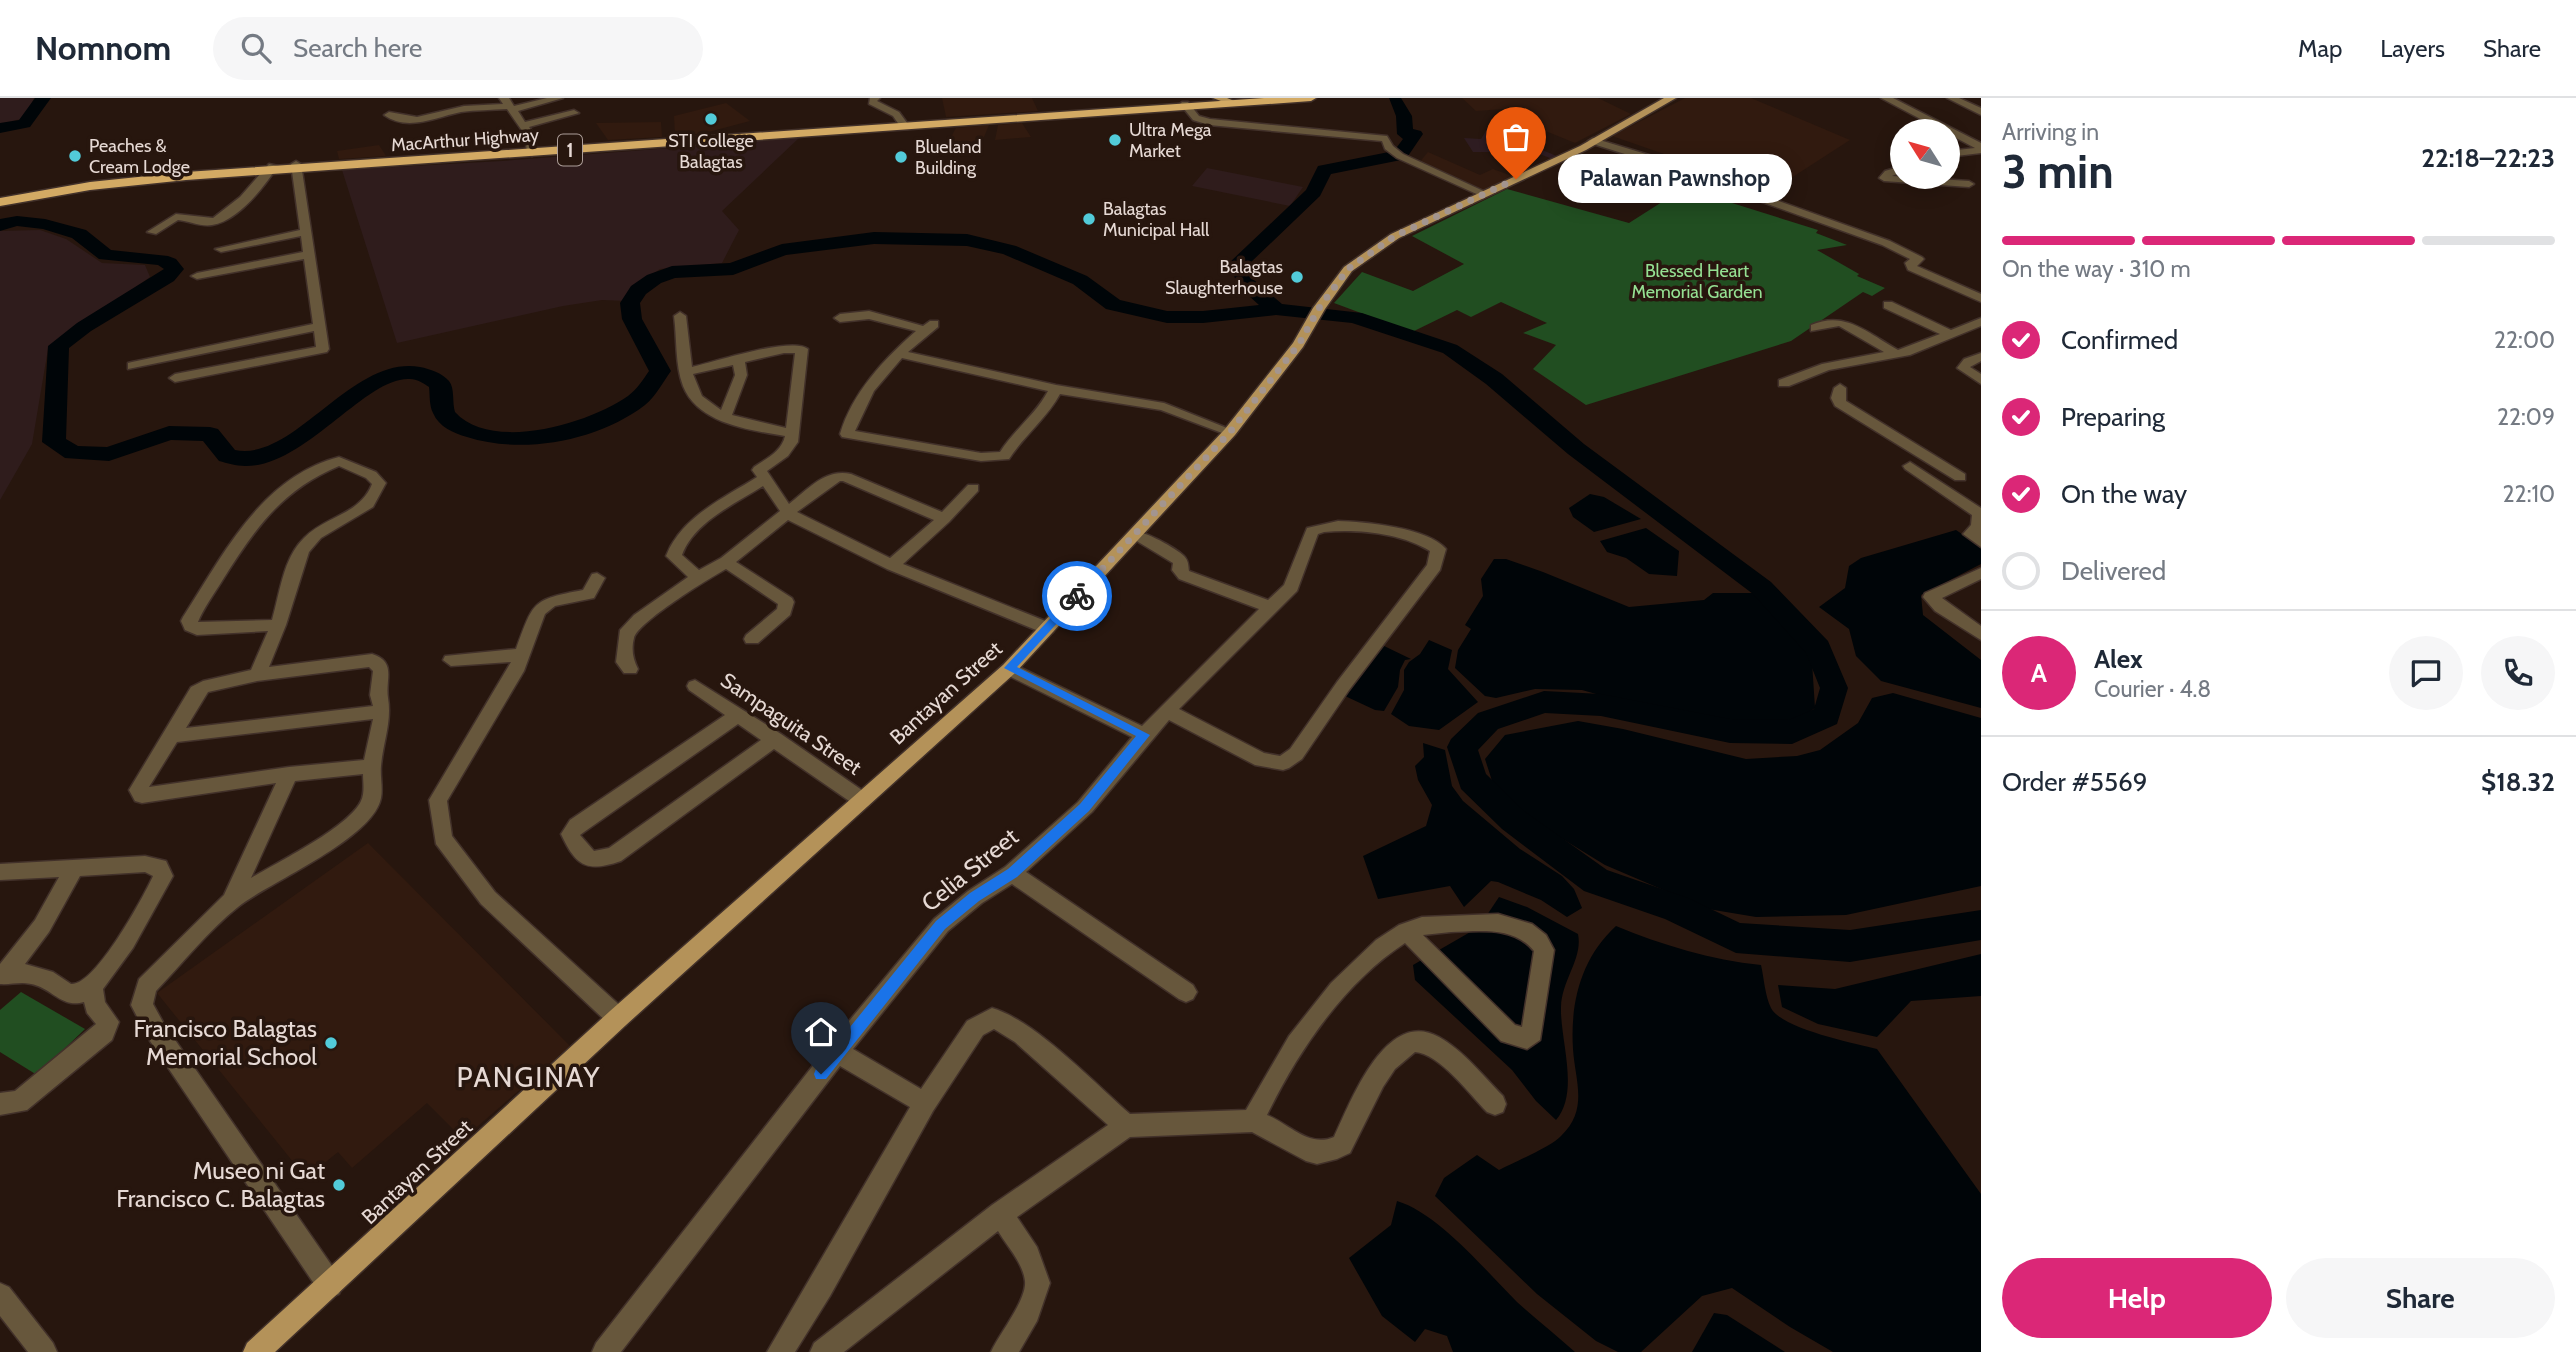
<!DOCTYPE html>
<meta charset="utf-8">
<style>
:root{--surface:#fff;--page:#f6f6f7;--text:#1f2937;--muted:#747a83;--line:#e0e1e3;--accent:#db2777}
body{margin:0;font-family:Cabin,sans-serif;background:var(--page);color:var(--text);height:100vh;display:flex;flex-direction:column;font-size:26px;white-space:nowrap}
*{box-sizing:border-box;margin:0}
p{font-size:23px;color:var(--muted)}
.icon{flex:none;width:38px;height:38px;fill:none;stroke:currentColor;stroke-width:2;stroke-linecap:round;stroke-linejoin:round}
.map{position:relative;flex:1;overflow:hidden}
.drawer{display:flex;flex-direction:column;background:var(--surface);width:595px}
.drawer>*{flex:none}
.needle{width:46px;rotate:307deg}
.buttons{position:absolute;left:1890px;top:21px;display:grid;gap:14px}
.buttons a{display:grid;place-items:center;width:70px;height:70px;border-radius:50%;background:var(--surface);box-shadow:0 4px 18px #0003;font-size:35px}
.pin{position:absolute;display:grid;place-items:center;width:60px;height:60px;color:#fff;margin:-72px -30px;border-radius:50% 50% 50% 0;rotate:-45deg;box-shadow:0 0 7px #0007}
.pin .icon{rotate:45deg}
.courier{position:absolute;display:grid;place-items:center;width:70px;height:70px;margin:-35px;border:5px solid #1a73e8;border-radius:50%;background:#fff;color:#222;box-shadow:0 2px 9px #0007}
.bubble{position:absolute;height:49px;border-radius:24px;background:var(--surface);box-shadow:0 4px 18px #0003;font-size:23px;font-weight:700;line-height:49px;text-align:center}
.head em{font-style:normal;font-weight:700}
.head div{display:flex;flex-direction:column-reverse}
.head{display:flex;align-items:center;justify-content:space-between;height:119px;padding:0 21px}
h1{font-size:46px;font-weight:700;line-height:52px}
.bar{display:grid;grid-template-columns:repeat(4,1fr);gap:10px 7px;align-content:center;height:84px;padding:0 21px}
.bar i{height:9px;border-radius:5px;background:var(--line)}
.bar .active{background:var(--accent)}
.bar p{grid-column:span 4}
.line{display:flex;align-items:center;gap:18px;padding:0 21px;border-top:2px solid var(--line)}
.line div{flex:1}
.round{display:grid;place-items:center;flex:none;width:74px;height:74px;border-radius:37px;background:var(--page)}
ol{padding:0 21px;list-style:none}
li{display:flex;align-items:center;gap:21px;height:77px}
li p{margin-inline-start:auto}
li .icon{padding:7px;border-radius:50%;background:var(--accent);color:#fff;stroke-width:4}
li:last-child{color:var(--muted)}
li i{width:38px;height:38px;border:4px solid var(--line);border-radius:50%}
.button{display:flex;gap:14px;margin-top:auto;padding:14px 21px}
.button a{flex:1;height:80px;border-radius:42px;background:var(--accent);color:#fff;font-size:28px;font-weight:700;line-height:80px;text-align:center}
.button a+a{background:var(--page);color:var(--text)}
header{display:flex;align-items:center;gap:42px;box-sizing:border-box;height:98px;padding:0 35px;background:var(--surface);border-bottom:2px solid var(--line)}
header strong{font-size:33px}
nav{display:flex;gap:38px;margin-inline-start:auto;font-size:24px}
.search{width:490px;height:63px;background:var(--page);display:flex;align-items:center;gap:18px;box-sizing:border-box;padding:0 24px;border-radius:38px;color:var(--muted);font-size:26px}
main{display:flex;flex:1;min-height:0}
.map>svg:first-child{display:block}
.built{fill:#311a0f}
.industrial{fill:#2f1c1c}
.medical{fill:#2e1c21}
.green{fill:#214e21}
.water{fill:#000508}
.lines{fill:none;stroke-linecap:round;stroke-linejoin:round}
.river{fill:#000508;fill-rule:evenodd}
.minor-casing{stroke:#42312a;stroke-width:3}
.major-casing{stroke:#42312a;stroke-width:3}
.highway-casing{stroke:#42312a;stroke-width:3}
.minor{fill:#67573c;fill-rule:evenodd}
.major{fill:#b49259;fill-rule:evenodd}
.highway{fill:#d3aa64;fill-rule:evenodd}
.route{fill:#1a73e8}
.done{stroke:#a3958f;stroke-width:7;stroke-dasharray:0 12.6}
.poi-dot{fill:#52cbd9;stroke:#27160e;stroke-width:2.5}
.labels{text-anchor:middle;stroke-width:7;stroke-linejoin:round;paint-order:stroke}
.far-poi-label{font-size:18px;fill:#e6d9d4;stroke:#27160e;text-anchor:start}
.far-street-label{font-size:18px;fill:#e6d9d4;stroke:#27160e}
.far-park-label{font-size:18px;fill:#95e092;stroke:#27160e}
.shield{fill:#27160e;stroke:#ad9e99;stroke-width:2}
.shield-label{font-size:19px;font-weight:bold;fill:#e6d9d4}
.street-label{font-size:21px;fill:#e6d9d4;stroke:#27160e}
.near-street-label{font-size:24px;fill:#e6d9d4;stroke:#27160e}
.near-poi-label{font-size:24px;fill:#e6d9d4;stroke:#27160e;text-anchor:end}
.near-quarter-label{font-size:28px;letter-spacing:2px;fill:#e6d9d4;stroke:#27160e}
</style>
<header>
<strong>Nomnom</strong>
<div class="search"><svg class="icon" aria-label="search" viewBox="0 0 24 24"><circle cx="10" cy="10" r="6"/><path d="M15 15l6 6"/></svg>Search here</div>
<nav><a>Map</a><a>Layers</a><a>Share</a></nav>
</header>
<main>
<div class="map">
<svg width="1981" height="1254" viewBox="0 0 1981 1254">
<rect width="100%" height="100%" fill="#27160e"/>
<g class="built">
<path d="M942 0H1032L1038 13 946 19Z"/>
<path d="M1462 0H1598L1631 16 1575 45 1521 23 1512 15 1523 14 1519 10 1476 13Z"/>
<path d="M1685 0H1751L1850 42 1771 93 1612 38Z"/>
<path d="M726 5 750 23 701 36 675 37 674 18Z"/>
<path d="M661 24 662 39 608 42 596 25Z"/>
<path d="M1022 25 1031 39 995 42 998 27Z"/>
<path d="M989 27 979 51 946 48 956 30Z"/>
<path d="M379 47 386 58 339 61 337 53Z"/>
<path d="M1428 54 1480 77 1493 71 1512 78 1483 93 1419 65Z"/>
<path d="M368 745 570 948 463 1041 427 1005 352 1070 338 1054 306 1080 157 895Z"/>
</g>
<g class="industrial">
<path d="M0 0H34L25 20 0 26Z"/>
<path d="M799 40 722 113 739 132 722 165 660 171 643 183 627 203 602 202 563 208 397 245 342 72 502 63Z"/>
<path d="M1207 70 1303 89 1290 108 1192 88Z"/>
<path d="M40 132 66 141 102 165 145 167 150 179 48 251 32 346 0 402V133Z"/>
</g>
<path class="medical" d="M1489 28 1522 34 1519 42 1559 59 1555 62 1537 55 1523 61 1500 54H1473L1464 40 1481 41Z"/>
<g class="green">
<path d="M1684 90 1818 132 1816 135 1847 147 1817 152 1859 176 1857 178 1885 190 1872 198 1863 194 1791 243 1586 307 1533 271 1556 247 1523 235 1547 225 1501 204 1471 219 1457 212 1412 234 1334 205 1362 174 1413 193 1464 166 1412 138 1507 91 1629 125Z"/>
<path d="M21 894 85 931 37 977 0 954V912Z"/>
</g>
<g class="water">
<path d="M1590 396 1604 399 1641 421 1594 434 1573 419 1569 410Z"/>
<path d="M1646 430 1679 453 1677 478 1649 476 1626 460 1607 454 1600 443Z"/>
<path d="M1956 432 1981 449V466L1921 497 1923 517 1981 562V610L1881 583 1856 558 1849 531 1819 509 1845 490 1849 468 1861 460Z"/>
<path d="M1494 461H1506L1543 474 1629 509 1704 502 1713 495H1756L1792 529 1793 538 1802 545 1812 564 1815 610 1797 622 1779 628H1743L1660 614 1582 592 1535 591 1496 600 1485 598 1455 570 1458 552 1471 531 1465 527 1483 498 1481 481Z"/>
<path d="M1429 542 1452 552 1448 571 1478 604 1439 632 1409 628 1391 616 1404 592V572L1409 564 1420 556Z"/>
<path d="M1382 547 1411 561 1405 562 1400 572 1398 589 1384 613 1375 612 1345 598Z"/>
<path d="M1893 595 1981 620V788L1846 817 1756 819 1708 811 1605 767 1522 716 1494 689 1485 661 1505 637 1578 623 1623 631 1746 661 1797 658 1820 652 1858 625 1872 600Z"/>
<path d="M1423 645 1445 652 1452 688 1463 703 1520 751 1562 778 1574 791 1582 810 1567 819 1541 802 1498 784 1491 783 1464 809 1450 788 1378 801 1363 758 1426 728 1432 707 1418 682 1415 668 1424 659Z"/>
<path d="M1499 799 1527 809 1578 836C1583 861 1562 881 1561 909 1560 943 1580 994 1556 1022L1536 1003 1512 972 1415 882 1413 867 1479 829Z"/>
<path d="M1616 828C1662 847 1711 862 1761 867 1764 880 1765 898 1771 910 1782 931 1854 945 1877 951L1981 1096V1254H1833L1790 1229 1732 1190 1702 1198 1641 1254H1618L1596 1243 1537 1196 1435 1098 1444 1080 1477 1057 1499 1072C1514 1064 1551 1049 1561 1038 1589 1011 1575 983 1573 951 1570 905 1581 860 1616 828Z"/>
<path d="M1981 856V898L1911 903 1877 939 1818 926 1782 909 1778 887 1835 891Z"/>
<path d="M1397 1103C1438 1115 1486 1173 1517 1204 1536 1221 1556 1237 1575 1254H1453L1447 1238 1425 1231 1415 1244 1382 1218 1349 1160 1391 1127Z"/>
<path d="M1714 1215 1727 1217 1785 1254H1692Z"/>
</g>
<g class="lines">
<g class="river">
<path d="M35 0H51L30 29 0 35V25L19 22Z"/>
<path d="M1389 0H1401L1412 18 1413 31 1421 33 1423 36 1406 61 1331 76 1320 98 1249 166 1254 182 1282 206 1362 215 1457 247 1502 276 1584 346 1771 484 1828 543 1848 590 1837 626 1792 646 1730 645 1601 618 1545 615 1498 631 1478 652 1486 676 1524 713 1607 772 1688 800 1740 825 1850 832 1981 812V842L1850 864 1736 855 1665 821 1584 793 1502 731 1461 691 1447 649 1451 641 1478 615 1544 593 1601 596 1730 621 1789 622 1814 611 1820 590 1806 555 1753 496 1568 356 1486 286 1443 255 1352 225 1276 217 1203 225H1167L1106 211 1073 186 1003 156 967 148 874 146 786 157 733 177 675 180 661 185 646 196 640 205 642 221 671 273C663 284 656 298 645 307 598 343 523 357 467 339 453 335 439 329 433 315 429 307 430 297 429 289 423 285 417 281 410 281 366 278 305 369 245 368 236 368 227 365 219 363L203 343 171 342 109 363 65 360 42 344 48 248 77 225 164 171 158 167 99 161 72 140 43 131 17 128 0 133V121L17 118 45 121 86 132 111 152 168 158 176 161 184 171 174 183 91 233 69 250 66 341 78 348 107 349 169 328 210 329 218 331 235 352C295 364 351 257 420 269 430 271 442 275 449 283 455 290 452 305 455 314 492 355 590 325 628 298 637 291 643 282 649 273L622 221 620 205 631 188 647 177 672 168 730 165 782 146 874 134 967 136 1016 148 1087 178 1120 202 1167 213H1203L1259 207 1238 188 1229 165 1306 92 1318 68 1394 53 1403 41 1397 36 1396 18Z"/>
</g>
<g class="minor-casing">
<g id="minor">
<path d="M499 0H509L514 8 547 0H563L518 13 525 24 574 12 579 15 529 29 535 37 537 55 532 58 527 55 525 37 507 11C492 12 476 12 461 14 436 19 408 34 384 17L389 14 417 19 464 8 503 6Z"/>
<path d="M870 0H880L877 3 899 14 910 29 908 31H902L893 18 869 6Z"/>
<path d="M1881 0H1893L1981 45V55L1948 59V53L1975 50Z"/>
<path d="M1947 0H1959L1981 10V17Z"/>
<path d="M1182 4H1188L1199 18 1210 21 1387 38 1393 48 1403 56 1490 96 1481 98 1397 60 1385 51 1382 43 1209 27 1193 22 1180 6Z"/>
<path d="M1593 40 1659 60 1890 143 1922 159 1924 161 1917 168 1981 196V204L1908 172 1905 165 1910 161 1882 147 1656 66 1614 94H1606V90L1647 63 1590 45 1588 43Z"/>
<path d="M296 63 301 66 329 251 327 254 175 284 169 280 175 276 316 249 314 233 128 271V265L132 264 313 226 304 161 197 181 191 178 197 175 303 154 301 138 221 154 215 151 300 132 291 66Z"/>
<path d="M269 66 278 68C264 89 238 123 212 127 201 129 189 123 178 122L156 136 147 134 176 116 213 120 240 99Z"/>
<path d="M1902 68V74L1892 78 1969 83 1974 86 1969 89 1884 83 1879 80 1885 73Z"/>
<path d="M1884 204H1892L1951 232 1981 220V228L1910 257 1829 272 1789 288H1779V282L1822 266 1884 254 1839 228 1811 233V227C1845 212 1868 235 1898 252L1940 236 1884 210Z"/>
<path d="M869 213 923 228 930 223H938V229L908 254 1056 287 1164 305 1237 334 1230 338 1161 312 1060 296C1047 320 1024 338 1009 361L981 363 842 339 840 336C852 295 884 261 916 233L869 221 840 224 834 220 840 216ZM902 260 1048 293C1036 316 1014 332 1000 354L981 355 855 333 874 293Z"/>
<path d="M680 214 686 218 692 269C715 264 792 238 808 251L798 344 788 358 767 373 789 406C808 391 826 370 851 376L942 414 968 387H978V393L949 424 903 466 1053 526 1055 530 1053 534H1041L887 471 788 422 736 464 792 500 794 504 790 517 758 545H746L744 541 746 537 777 511 778 506 726 471C708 481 638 524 634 540 631 552 633 561 638 571L636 575H624L616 564 620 532 634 517 688 479 666 458C681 419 724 400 757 379L752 372 754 369C766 361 782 353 785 338 750 332 698 326 683 288 675 267 677 240 674 218ZM784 255H795L786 330 732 317 747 277 745 264ZM733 267 735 277 721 312 702 298 693 276ZM840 383H843L934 422 890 460 797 414ZM763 388 780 413 721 460 699 472 682 457C694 424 735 406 763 388Z"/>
<path d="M1981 255V263L1970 269 1981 276V286L1957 270 1964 261Z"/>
<path d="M1840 286 1846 290V303L1965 376V382H1955L1835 308 1831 300 1834 290Z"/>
<path d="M339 359 376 374 386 385 373 409 321 440 309 454 286 527 269 569 372 556C397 564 385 581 388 600 392 624 383 644 381 668 380 678 383 690 381 700 373 741 271 783 238 809 209 832 182 866 156 893L153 906 164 926 339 1178 343 1187 339 1196 330 1200 321 1196 148 940 131 907 139 881 224 797 276 685 142 705 135 703 129 692 191 589 203 583 251 572 268 533 197 537 185 532 181 523 183 519C223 457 261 379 339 359ZM339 368 366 380 372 386C360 417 325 418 304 440 283 460 280 495 272 522L198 524C203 511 214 496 222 483 254 432 281 392 339 368ZM369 569 373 573 370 597 373 608 186 630 208 594 257 583ZM373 621 364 662 289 669 149 689 177 644ZM363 676C363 684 365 695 361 703 349 729 278 764 251 780L295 683Z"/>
<path d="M1910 364 1981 410V449L1963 436 1971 427 1972 417 1905 371 1903 368Z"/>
<path d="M1338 423C1365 424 1427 429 1446 451L1440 472 1349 592 1302 661 1289 670 1283 672 1255 667 1169 622 1092 714 1026 774 1193 887 1197 894 1193 901 1186 904 1179 901 1012 786 982 805 948 833 853 951 921 991 967 923 992 910C1036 923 1094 985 1130 1016L1246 1012 1289 938 1331 885 1376 842 1399 827 1422 819 1498 816 1532 826 1546 837 1554 852 1540 942 1527 951 1501 943 1405 845C1344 885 1298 953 1267 1017 1289 1026 1309 1050 1334 1039 1351 1003 1386 909 1439 939 1464 953 1483 978 1503 998L1506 1006 1503 1014 1495 1017 1487 1014C1470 997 1439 955 1415 954L1395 971 1383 989 1350 1055 1337 1061 1317 1066 1306 1063 1252 1034 1130 1039 1017 1119 1037 1149 1050 1185 1037 1223 1019 1254H991C999 1236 1027 1202 1025 1183 1023 1165 1007 1148 998 1133L844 1254H810L814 1245 992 1107 1108 1027 1015 944 994 931 983 937 933 1013 830 1198 795 1254H767L910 1009 840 968 621 1254H592L596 1245 829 947 934 821 968 793 1005 769 1078 704 1132 639 1003 575 1001 571 1003 567H1015L1142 628 1259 511 1179 481 1172 472 1173 465 1130 439 1128 436 1130 433C1140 430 1176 450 1184 458 1189 463 1188 468 1189 473L1268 502 1284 487 1307 430ZM1324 434C1358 431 1400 435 1430 453L1427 467 1337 584 1290 651 1280 658 1264 655 1179 611 1297 493 1318 436ZM1451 834C1480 833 1514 828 1534 853L1522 929 1515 927 1423 837Z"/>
<path d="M1981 470V481L1942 500 1981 528V542L1935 513 1923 499 1925 495Z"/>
<path d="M597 475 605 480 594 500 555 508 545 516 524 573 447 703 452 738 495 794 626 913 629 920 626 927 618 930 610 927 481 806 436 746 429 702 511 564 451 568 443 562 445 558 516 551C534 503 531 502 583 492L592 476Z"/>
<path d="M695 582 781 636 869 697 871 702 869 707 862 709 855 707 774 651 621 763C586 775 576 768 561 736L570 722 725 617 689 592 687 588 689 584ZM738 626 761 642 609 750 594 753 580 737 584 734Z"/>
<path d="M145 758 166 763 173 778 133 850 103 891 105 904 119 924 112 942 27 1012 0 1017V995L15 993 96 926 87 915 84 904C64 910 54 894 38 888 23 882 13 887 0 886V866L35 822 59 779 0 782V766ZM145 774 153 778C143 800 95 888 71 886L53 874 25 866 49 834 80 778Z"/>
<path d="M0 1185 9 1189 53 1245 57 1254H28L0 1218Z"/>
</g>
</g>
<g class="major-casing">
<g id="major">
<path d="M1213 0H1227L1239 5 1234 8Z"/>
<path d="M1664 0H1676L1586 52 1399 140 1352 173 1325 211 1303 249 1235 337 1015 575 626 927 275 1254H243L247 1245 610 913 1003 567 1225 331 1293 245 1313 210 1344 169 1391 136 1580 48Z"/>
</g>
</g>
<g class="highway-casing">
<path id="highway" d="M1264 0H1316L1311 3 186 82 90 92 0 108V100L90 84 186 74Z"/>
</g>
<use href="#minor" class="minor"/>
<use href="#major" class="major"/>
<use href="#highway" class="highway"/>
</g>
<path class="route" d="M1073 496 1082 498 1017 569 1150 637 1089 713 1017 779 979 803 945 831 826 981H816L814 976 816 971 936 823 970 795 1008 771 1080 706 1136 638 1004 570Z"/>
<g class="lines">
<path class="done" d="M1077 498 1230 334 1299 246 1319 210 1348 171 1395 138 1516 81"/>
</g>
<g class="poi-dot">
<circle cx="711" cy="21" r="7"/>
<circle cx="1115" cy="42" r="7"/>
<circle cx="75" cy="58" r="7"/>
<circle cx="901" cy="59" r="7"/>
<circle cx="1089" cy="121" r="7"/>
<circle cx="1297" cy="179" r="7"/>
<circle cx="331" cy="945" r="7"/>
<circle cx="339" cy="1087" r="7"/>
</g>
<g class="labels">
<g class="far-poi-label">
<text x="1129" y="38">Ultra Mega<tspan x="1129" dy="21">Market</tspan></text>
<text x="711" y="49" text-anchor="middle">STI College<tspan x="711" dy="21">Balagtas</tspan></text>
<text x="89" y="54">Peaches &amp;<tspan x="89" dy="21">Cream Lodge</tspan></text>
<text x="915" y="55">Blueland<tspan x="915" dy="21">Building</tspan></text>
<text x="1103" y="117">Balagtas<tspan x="1103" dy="21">Municipal Hall</tspan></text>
<text x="1283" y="175" text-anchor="end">Balagtas<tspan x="1283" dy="21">Slaughterhouse</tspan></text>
</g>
<g class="far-street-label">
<text transform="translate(465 42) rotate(-4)" y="6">MacArthur Highway</text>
</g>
<g class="far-park-label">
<text x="1697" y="179">Blessed Heart<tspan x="1697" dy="21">Memorial Garden</tspan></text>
</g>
<rect class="shield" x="558" y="36.5" width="24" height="31" rx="5"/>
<g class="shield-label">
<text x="570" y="59">1</text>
</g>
<g class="street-label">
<text transform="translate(946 595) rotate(-42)" y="7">Bantayan Street</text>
<text transform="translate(791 626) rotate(34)" y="7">Sampaguita Street</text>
<text transform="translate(417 1074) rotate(-43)" y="7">Bantayan Street</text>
</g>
<g class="near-street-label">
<text transform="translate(970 772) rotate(-39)" y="8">Celia Street</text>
</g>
<g class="near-poi-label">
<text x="317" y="939">Francisco Balagtas<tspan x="317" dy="28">Memorial School</tspan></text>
<text x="325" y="1081">Museo ni Gat<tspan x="325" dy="28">Francisco C. Balagtas</tspan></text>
</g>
<g class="near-quarter-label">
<text x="529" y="989">PANGINAY</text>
</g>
</g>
</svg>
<div class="buttons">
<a><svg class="needle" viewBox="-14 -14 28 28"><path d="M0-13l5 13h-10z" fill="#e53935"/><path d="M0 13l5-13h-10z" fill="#747a83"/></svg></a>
</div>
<div class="pin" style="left:1516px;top:81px;background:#ea580c"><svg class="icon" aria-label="bag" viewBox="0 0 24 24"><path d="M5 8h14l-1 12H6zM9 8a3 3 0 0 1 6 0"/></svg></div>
<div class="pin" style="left:821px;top:976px;background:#1f2937"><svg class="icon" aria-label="home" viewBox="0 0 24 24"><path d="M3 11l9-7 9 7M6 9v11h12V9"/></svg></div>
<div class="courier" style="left:1077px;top:498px"><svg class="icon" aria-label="bike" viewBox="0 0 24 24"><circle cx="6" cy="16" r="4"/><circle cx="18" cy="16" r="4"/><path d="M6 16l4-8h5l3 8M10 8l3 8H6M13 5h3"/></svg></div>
<div class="bubble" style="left:1558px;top:56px;width:234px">Palawan Pawnshop</div>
</div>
<section class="drawer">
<div class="head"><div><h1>3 min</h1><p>Arriving in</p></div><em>22:18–22:23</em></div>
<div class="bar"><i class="active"></i><i class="active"></i><i class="active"></i><i></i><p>On the way · 310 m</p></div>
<ol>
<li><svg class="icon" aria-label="check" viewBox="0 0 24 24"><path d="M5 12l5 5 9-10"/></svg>Confirmed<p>22:00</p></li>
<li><svg class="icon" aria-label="check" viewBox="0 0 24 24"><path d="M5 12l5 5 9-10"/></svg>Preparing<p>22:09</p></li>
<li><svg class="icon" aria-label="check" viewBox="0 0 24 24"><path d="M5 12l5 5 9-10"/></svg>On the way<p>22:10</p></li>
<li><i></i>Delivered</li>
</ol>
<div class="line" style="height:126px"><b class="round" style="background:var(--accent);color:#fff">A</b><div><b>Alex</b><p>Courier · 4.8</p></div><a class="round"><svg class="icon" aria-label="chat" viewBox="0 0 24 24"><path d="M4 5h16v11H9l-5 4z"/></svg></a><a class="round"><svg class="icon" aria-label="phone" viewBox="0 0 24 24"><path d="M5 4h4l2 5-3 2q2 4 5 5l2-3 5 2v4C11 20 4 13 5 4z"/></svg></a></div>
<div class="line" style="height:91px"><div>Order #5569</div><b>$18.32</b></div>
<div class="button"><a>Help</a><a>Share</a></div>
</section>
</main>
